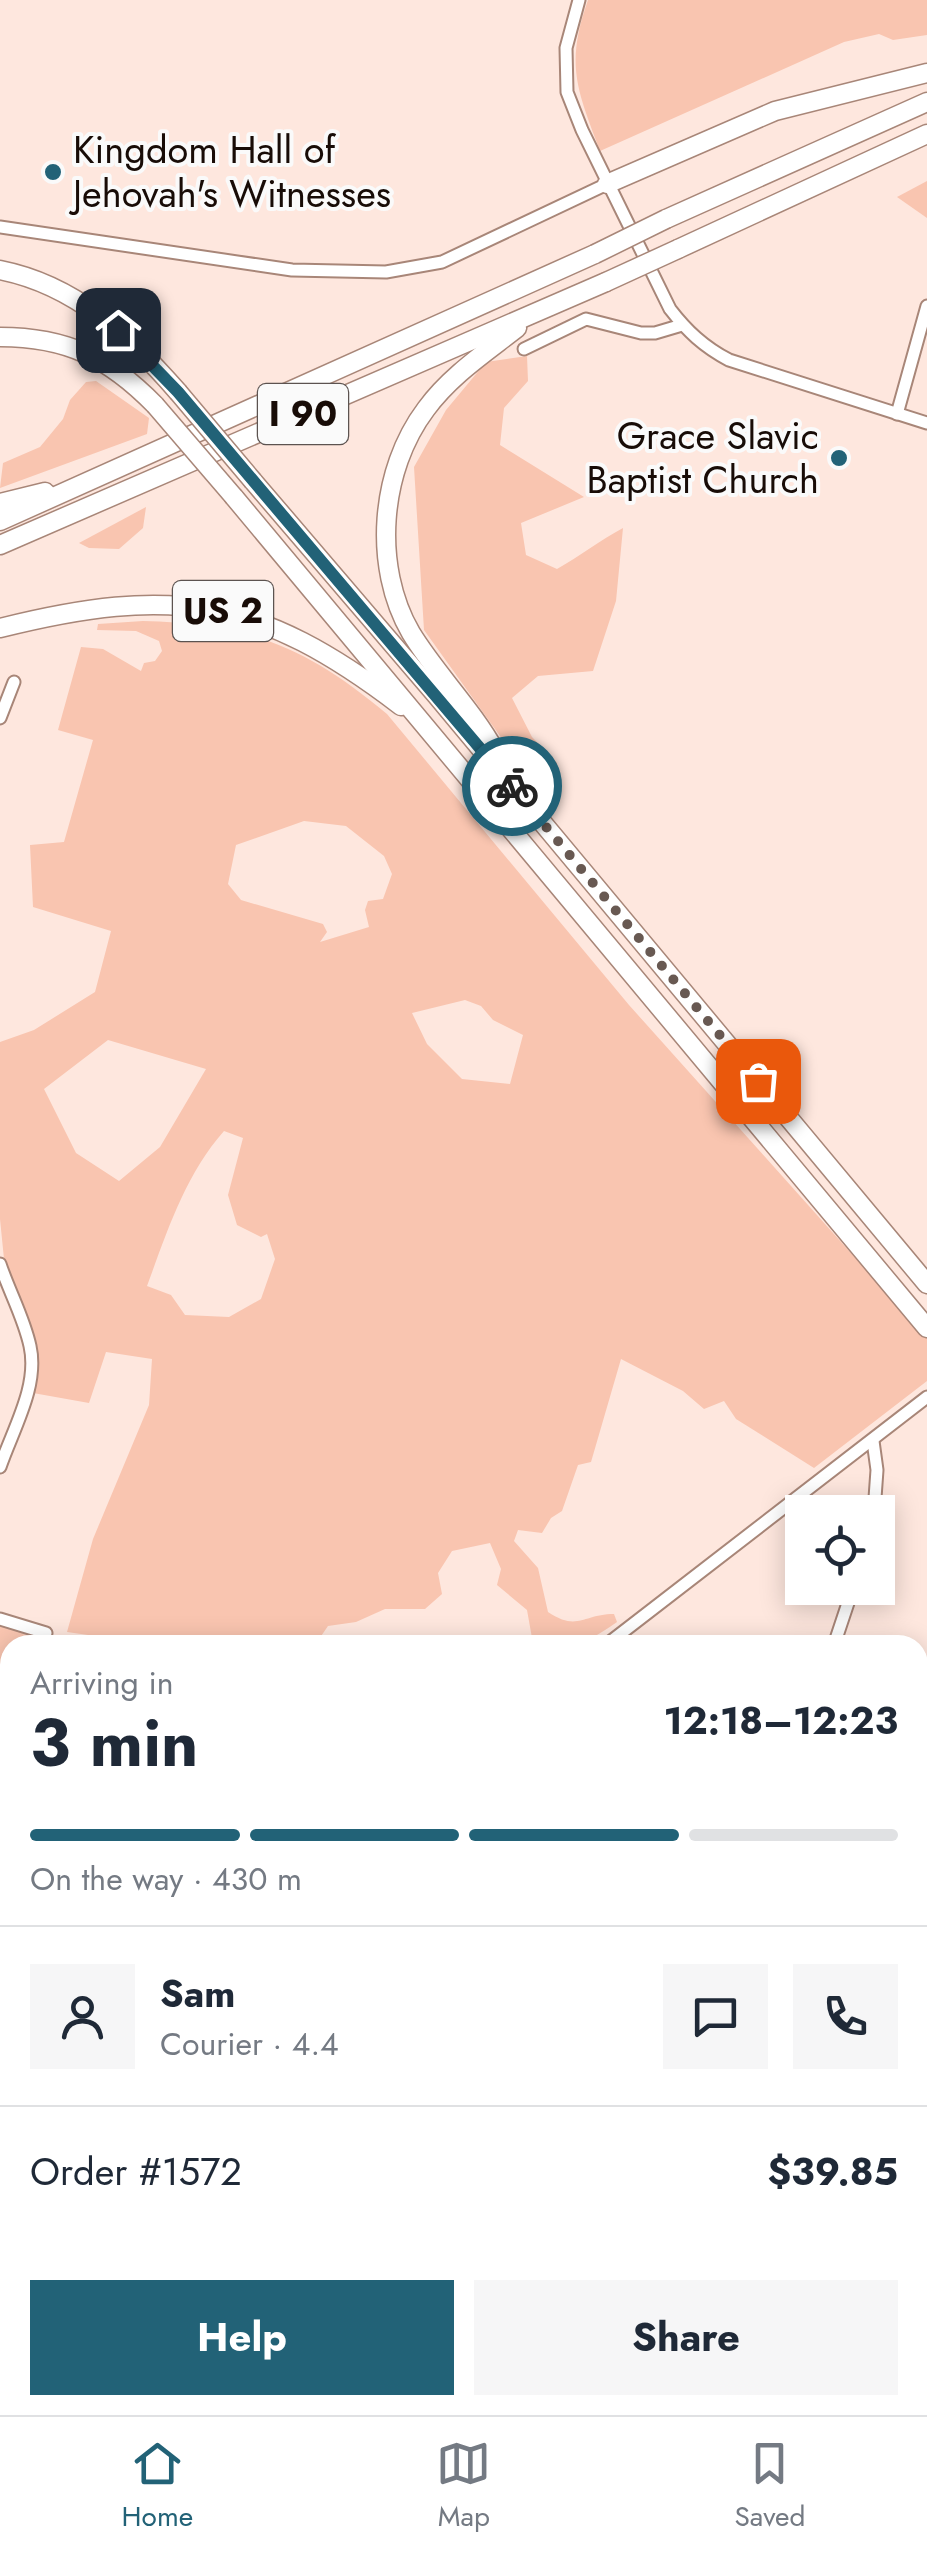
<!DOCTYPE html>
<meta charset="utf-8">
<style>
:root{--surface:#fff;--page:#f6f6f7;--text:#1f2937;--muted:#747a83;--line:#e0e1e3;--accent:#226277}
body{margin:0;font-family:Jost,sans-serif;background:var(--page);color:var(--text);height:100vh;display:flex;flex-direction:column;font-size:38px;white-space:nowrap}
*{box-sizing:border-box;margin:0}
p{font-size:32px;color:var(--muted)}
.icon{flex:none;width:55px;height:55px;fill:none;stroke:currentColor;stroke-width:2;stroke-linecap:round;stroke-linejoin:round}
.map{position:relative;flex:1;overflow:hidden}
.drawer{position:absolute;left:0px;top:1635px;width:928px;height:780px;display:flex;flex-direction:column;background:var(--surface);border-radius:30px 30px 0 0;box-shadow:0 5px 25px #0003}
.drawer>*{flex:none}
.tools{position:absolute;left:785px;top:1495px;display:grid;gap:20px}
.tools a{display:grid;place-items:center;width:110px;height:110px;border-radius:0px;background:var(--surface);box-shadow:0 5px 25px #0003;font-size:50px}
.pin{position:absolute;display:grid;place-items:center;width:85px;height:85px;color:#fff;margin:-42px;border-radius:20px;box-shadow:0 5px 15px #0006}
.courier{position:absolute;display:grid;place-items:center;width:100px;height:100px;margin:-50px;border:8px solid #226277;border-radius:50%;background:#fff;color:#222;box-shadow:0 2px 12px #0007}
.headline em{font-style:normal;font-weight:700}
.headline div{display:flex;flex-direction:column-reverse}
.headline{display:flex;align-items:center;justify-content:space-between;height:170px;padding:0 30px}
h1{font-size:65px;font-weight:700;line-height:75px}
.bar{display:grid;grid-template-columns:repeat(4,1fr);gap:15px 10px;align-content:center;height:120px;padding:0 30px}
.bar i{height:12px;border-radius:8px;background:var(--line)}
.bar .selected{background:var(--accent)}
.bar p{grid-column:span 4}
.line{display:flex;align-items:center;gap:25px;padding:0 30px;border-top:2px solid var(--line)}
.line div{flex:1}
.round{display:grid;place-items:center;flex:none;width:105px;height:105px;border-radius:0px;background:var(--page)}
.cta{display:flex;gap:20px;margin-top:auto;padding:20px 30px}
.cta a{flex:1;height:115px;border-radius:0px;background:var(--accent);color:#fff;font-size:40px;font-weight:700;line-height:115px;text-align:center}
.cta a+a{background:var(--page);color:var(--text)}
.tab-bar{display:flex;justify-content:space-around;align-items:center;height:140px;border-top:2px solid var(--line);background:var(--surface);font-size:28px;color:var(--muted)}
.tab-bar a{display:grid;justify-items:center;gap:5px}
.tab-bar .selected{color:var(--accent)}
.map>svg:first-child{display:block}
.green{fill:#f9c5b0;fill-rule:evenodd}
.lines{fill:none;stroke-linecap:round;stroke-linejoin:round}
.stream{stroke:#9f6953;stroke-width:2.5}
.minor-casing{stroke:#a88678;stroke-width:15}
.major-casing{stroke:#a88678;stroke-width:19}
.highway-casing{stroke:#a88678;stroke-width:21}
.minor{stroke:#fff;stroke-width:11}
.major{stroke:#fff;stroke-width:15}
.highway{stroke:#fff;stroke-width:18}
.highway-bridge-casing{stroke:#a88678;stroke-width:21;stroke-linecap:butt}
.highway-bridge{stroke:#fff;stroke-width:18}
.done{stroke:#685952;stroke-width:10;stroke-dasharray:0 18}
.route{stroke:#226277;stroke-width:12}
.poi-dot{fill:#226277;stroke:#fafafa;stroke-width:4}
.labels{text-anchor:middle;stroke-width:8;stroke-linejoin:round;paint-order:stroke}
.shield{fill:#fafafa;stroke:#5c5350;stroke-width:2.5}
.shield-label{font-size:35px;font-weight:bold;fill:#180c07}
.poi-label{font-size:38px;fill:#180c07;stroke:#fafafa;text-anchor:start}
</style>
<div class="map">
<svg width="927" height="2415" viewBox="0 0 927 2415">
<rect width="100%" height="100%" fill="#fee7de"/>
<g class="green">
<path d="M588 0H927V35L893 40 879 34 844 42 600 151C577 89 565 65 588 0Z"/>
<path d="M927 181V218L897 197Z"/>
<path d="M527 356 528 381 504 408 500 445 584 497 521 523 526 555 557 569C580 556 599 541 623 528L616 601 593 671 538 676 512 698 532 737 557 763 559 796 528 775 424 630 414 467 446 410 486 362Z"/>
<path d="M96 381 149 418 147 434 0 488 3 463 40 447 63 419 70 400 86 382Z"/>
<path d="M146 507 143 528 119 549 89 548 79 543Z"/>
<path d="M143 621C247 623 307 647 387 714L629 1005 927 1338V1381L814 1468 736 1419 724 1401 704 1409 683 1391 621 1359 591 1462 578 1465 562 1511 551 1518 542 1533 518 1530 514 1541 538 1568 548 1612C578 1632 583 1614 614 1614L617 1622C585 1644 570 1653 532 1638L527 1610 497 1585 501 1569 490 1543 452 1551 438 1573 442 1594 425 1609H385L356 1622 328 1626 315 1645H122L116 1639 67 1632 93 1539 149 1405 152 1359 106 1352 89 1403 33 1393 38 1362 32 1330 4 1259 0 1219V1042L34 1030 95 992 111 931 33 907 30 845 64 842 93 740 58 730 81 647 103 649 141 671 144 663 155 661 162 651 159 641 136 631 97 630 98 624ZM304 821 346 826 384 856 392 874 383 899 368 901 365 910 369 927 320 942 327 932 323 924 241 900 228 884 236 845ZM465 1000 481 1006 493 1020 523 1035 510 1084 462 1079 427 1044 412 1013ZM108 1040 206 1069 160 1147 119 1181 76 1153 44 1089ZM224 1131 243 1138 228 1195 237 1225 261 1237 267 1234 275 1259 261 1299 229 1317 185 1315 171 1295 147 1286C167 1232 185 1175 224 1131Z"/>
<path d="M0 1624 60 1645H10V1719L0 1713Z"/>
<path d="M918 1774 927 1781V1884L918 1881Z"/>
<path d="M0 1803 10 1813V2012L0 2019Z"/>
<path d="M0 2156H10V2390L0 2389V2211L5 2203 0 2201Z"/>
<path d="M28 2405H168L162 2415H20Z"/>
<path d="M309 2405H396L378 2415H304Z"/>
</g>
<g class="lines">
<path class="stream" d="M1 2407 10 2388"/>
<g class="minor-casing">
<g id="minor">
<path d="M579 0 566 48 567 92 582 130 670 309C687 331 704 347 729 360L927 423"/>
<path d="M0 227 292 270 386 272 442 262 607 184"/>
<path d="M524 349 586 319 641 333H655L682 325"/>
<path d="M897 414 927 306"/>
<path d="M0 718 14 682"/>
<path d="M0 1264C9 1291 24 1318 30 1346 39 1386 13 1429 0 1467"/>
<path d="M873 1441 877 1470 874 1512"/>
<path d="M0 1619 46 1633"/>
<path d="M606 1645 927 1397"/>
<path d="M834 1645 853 1588"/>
<path d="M918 1760 927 1769"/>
<path d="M0 2030 10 2023"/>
<path d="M8 2415 16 2405"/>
<path d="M172 2415 178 2405"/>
<path d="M291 2415 297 2405"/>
</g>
</g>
<g class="major-casing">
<g id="major">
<path d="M0 1728 10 1735"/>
<path d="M0 1788 10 1798"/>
<path d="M918 2195 927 2198"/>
</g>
</g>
<g class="highway-casing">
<g id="highway">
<path d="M607 184 775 111 927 73"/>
<path d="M666 219 927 102"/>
<path d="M678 249 927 134"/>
<path d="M0 270C76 285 129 336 178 392"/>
<path d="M0 337C67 337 109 358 155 405"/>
<path d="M253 481 436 695 927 1284"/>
<path d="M234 497 927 1328"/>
<path d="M0 503 45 492"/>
<path d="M0 521 595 254"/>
<path d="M0 545 606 282"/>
<path d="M0 628C173 585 258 597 401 706"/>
<path d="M495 751C472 709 436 674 411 633 372 566 380 470 426 409 450 376 485 353 517 328"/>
</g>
</g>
<use href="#minor" class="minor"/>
<use href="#major" class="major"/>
<use href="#highway" class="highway"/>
<g class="highway-bridge-casing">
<g id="highway-bridge">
<path d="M595 254 666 219"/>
<path d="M606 282 678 249"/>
<path d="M178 392 253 481"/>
<path d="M155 405 234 497"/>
</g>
</g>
<use href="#highway-bridge" class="highway-bridge"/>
</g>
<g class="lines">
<path class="done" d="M512 786 758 1081"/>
<path class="route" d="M118 330 178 392 512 786"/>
</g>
<g class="poi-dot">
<circle cx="53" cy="172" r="10"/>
<circle cx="839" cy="458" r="10"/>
</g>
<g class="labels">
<g class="shield">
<rect x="258" y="384" width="90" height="60" rx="8"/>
<rect x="173" y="581" width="100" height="60" rx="8"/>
</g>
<g class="shield-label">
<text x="303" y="426">I 90</text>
<text x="223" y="623">US 2</text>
</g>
<g class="poi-label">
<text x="73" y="163">Kingdom Hall of<tspan x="73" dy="44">Jehovah's Witnesses</tspan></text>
<text x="819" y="449" text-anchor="end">Grace Slavic<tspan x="819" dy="44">Baptist Church</tspan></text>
</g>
</g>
</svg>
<div class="tools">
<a><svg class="icon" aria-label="locate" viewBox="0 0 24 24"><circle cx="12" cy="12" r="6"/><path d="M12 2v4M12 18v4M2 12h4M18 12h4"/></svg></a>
</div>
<div class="pin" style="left:758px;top:1081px;background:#ea580c"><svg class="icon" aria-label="bag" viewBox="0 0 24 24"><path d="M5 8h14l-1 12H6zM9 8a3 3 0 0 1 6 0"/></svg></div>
<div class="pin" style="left:118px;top:330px;background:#1f2937"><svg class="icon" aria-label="home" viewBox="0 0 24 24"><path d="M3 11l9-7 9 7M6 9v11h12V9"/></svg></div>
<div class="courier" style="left:512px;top:786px"><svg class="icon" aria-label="bike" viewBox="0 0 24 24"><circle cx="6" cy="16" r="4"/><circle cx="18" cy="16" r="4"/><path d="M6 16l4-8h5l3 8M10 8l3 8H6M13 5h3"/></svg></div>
<section class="drawer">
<div class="headline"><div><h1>3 min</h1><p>Arriving in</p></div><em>12:18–12:23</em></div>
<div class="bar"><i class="selected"></i><i class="selected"></i><i class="selected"></i><i></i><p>On the way · 430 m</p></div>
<div class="line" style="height:180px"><a class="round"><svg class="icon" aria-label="person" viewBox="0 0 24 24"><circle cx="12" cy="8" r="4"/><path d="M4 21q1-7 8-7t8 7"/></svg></a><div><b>Sam</b><p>Courier · 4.4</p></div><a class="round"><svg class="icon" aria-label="chat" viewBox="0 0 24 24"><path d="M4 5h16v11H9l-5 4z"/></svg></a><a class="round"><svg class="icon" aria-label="phone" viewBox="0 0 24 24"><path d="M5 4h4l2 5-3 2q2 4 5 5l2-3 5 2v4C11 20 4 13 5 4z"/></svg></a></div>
<div class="line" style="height:130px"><div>Order #1572</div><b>$39.85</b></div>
<div class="cta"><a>Help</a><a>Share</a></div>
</section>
</div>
<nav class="tab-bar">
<a class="selected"><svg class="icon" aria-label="home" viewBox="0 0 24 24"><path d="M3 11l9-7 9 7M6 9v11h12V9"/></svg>Home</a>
<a><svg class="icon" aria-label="map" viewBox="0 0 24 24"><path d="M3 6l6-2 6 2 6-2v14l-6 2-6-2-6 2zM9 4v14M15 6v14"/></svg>Map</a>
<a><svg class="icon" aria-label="saved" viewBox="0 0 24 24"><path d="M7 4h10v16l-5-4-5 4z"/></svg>Saved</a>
</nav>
